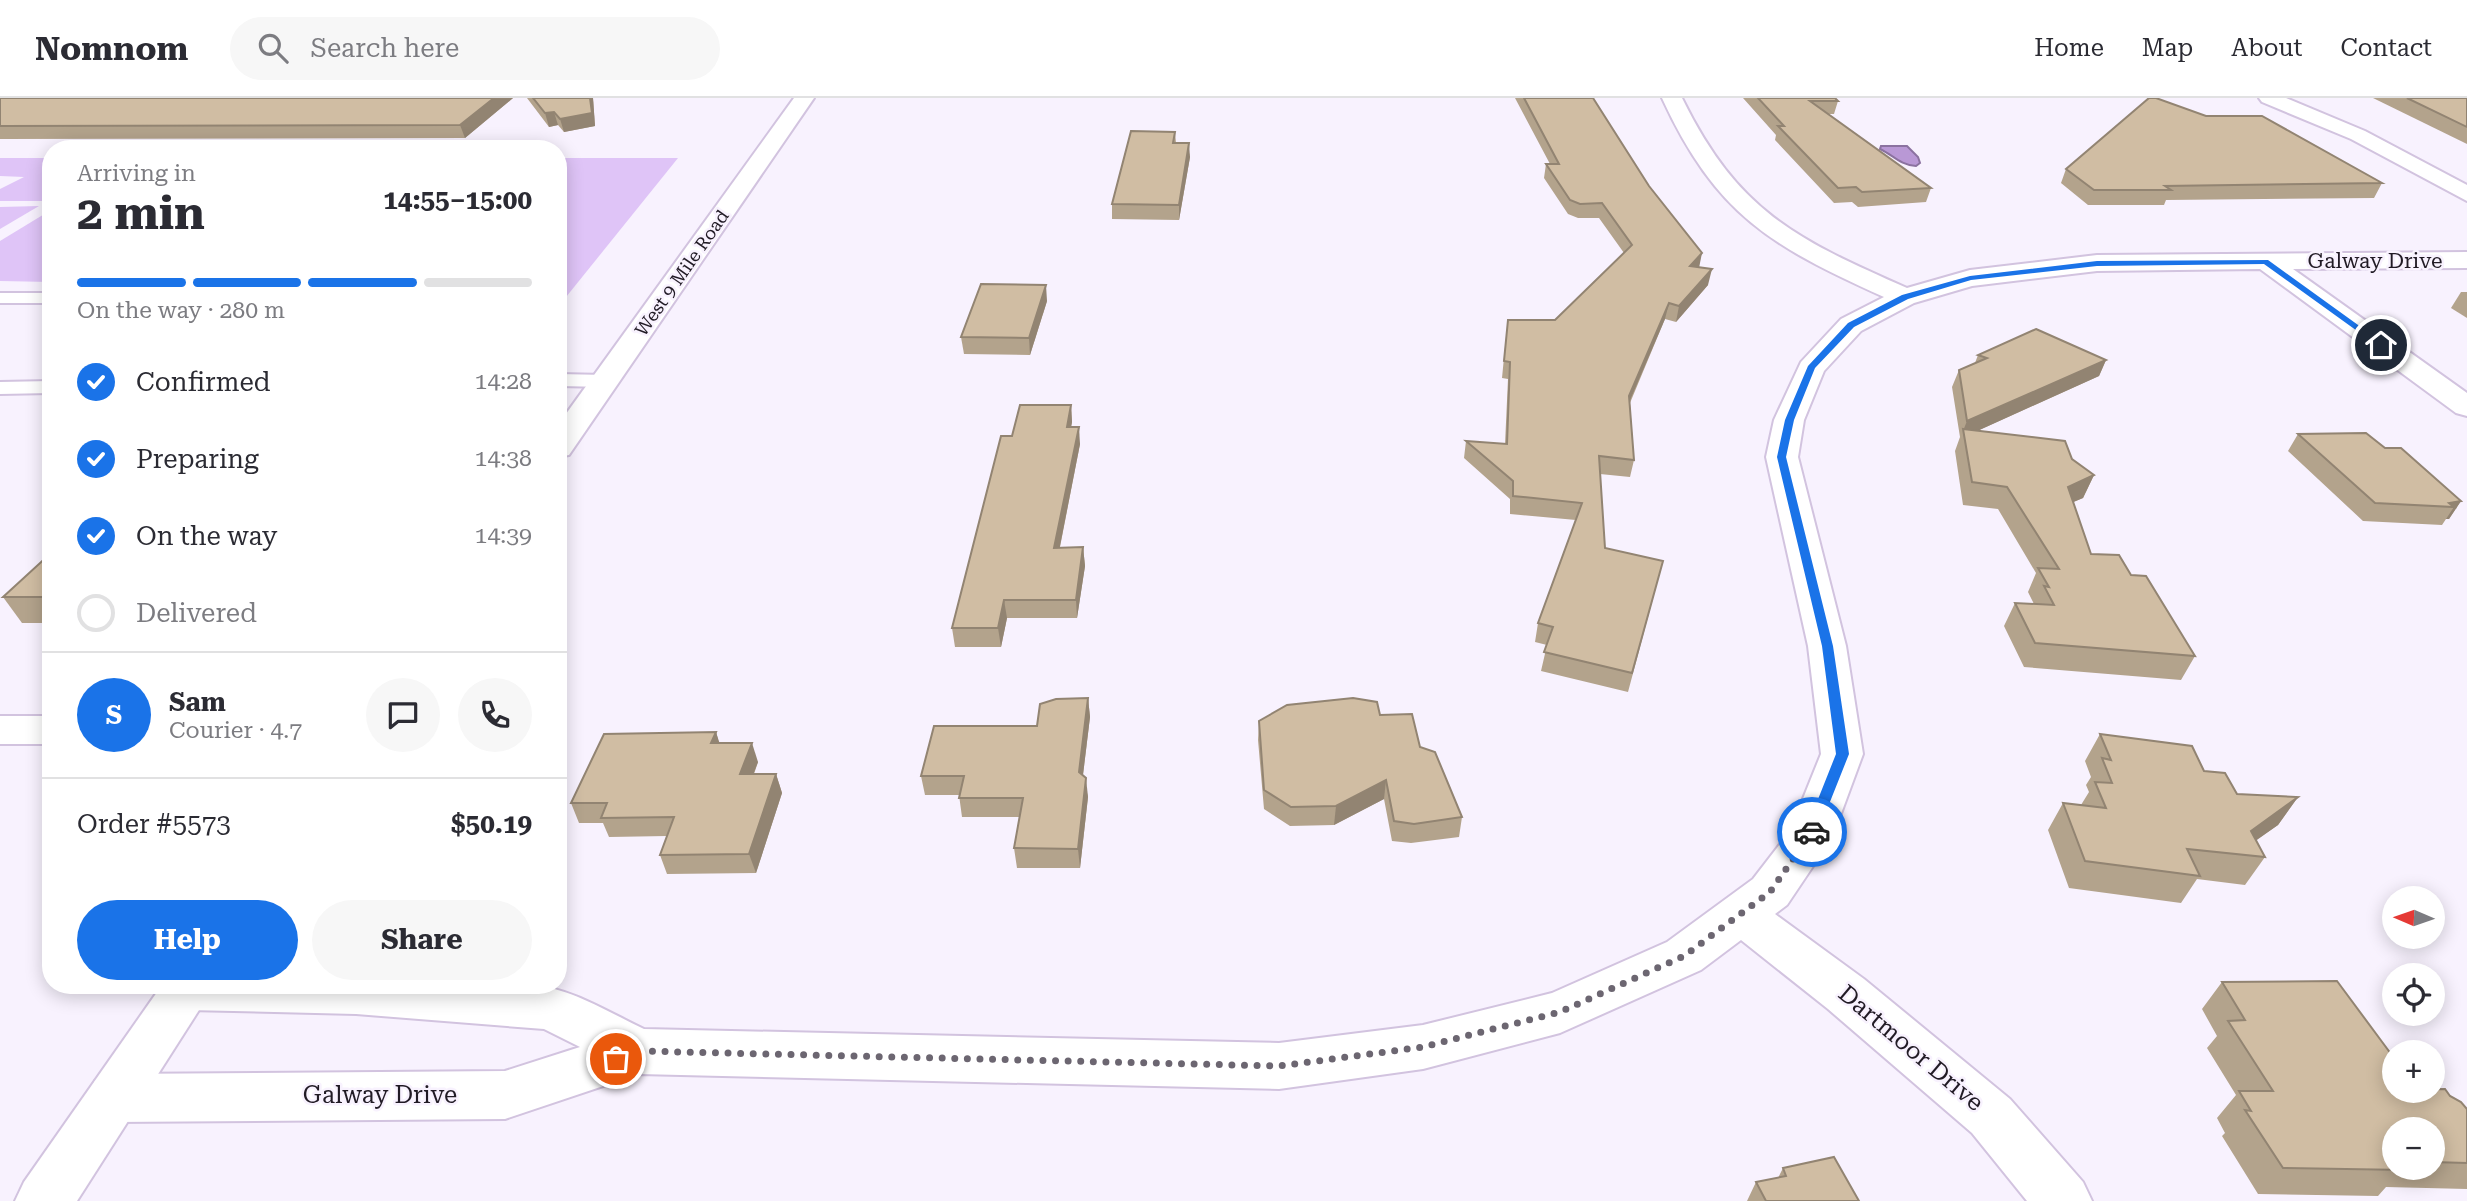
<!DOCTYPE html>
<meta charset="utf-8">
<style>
:root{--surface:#fff;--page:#f7f7f7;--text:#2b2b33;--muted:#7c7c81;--line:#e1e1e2;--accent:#1a73e8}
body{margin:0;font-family:"Roboto Serif",serif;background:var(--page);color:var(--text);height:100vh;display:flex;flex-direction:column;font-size:26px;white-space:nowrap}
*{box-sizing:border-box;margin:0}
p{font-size:23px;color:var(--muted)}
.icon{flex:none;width:38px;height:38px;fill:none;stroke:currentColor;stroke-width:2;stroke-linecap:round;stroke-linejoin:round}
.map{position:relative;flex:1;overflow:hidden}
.sheet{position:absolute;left:42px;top:42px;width:525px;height:854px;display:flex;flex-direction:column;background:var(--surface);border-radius:28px;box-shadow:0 4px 18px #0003}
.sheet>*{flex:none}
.needle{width:46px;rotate:272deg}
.fabs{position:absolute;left:2382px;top:788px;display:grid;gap:14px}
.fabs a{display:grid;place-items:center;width:63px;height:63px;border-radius:50%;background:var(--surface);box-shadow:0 4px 18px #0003;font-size:35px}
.pin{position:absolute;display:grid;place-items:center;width:60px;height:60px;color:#fff;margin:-30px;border:4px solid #fff;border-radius:50%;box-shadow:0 2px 7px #0007}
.courier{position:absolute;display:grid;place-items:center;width:70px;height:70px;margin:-35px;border:5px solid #1a73e8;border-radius:50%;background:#fff;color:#222;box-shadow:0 2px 9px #0007}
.headline em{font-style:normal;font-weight:700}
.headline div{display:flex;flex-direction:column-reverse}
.headline{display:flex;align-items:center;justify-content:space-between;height:119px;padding:0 35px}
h1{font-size:46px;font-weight:700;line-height:52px}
.bar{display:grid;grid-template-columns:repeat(4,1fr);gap:10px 7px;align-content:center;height:84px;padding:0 35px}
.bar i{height:9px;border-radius:5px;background:var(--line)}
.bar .selected{background:var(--accent)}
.bar p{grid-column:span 4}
.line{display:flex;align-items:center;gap:18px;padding:0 35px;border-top:2px solid var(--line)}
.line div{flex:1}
.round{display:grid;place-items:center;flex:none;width:74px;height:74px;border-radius:37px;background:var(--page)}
ol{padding:0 35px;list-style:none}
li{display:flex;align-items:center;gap:21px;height:77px}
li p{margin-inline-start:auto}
li .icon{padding:7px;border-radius:50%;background:var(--accent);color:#fff;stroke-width:4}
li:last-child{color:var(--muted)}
li i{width:38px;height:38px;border:4px solid var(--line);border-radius:50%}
.button{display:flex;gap:14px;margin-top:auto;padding:14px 35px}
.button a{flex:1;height:80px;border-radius:42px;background:var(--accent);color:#fff;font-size:28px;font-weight:700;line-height:80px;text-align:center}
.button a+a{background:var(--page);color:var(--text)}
header{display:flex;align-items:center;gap:42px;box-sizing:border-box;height:98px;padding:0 35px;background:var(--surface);border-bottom:2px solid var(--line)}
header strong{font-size:33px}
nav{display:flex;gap:38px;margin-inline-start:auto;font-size:24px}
.search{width:490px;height:63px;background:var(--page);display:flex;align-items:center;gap:18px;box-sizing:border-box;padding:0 24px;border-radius:38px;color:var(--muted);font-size:26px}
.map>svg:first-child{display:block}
.green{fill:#dfc4f7}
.water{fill:#b998d5;stroke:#8b72a0;stroke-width:2}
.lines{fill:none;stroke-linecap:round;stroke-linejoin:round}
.service-casing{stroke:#d2c3df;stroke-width:4}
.minor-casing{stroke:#d2c3df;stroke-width:4}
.tertiary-casing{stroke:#d2c3df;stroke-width:4}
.service{fill:#fff;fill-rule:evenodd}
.minor{fill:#fff;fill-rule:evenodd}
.tertiary{fill:#fff;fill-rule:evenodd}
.wall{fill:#b3a38c;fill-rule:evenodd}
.shaded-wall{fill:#928472}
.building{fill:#d0bda3;stroke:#928472;stroke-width:2}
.route{fill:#1a73e8}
.done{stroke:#6c6671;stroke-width:7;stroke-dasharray:0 12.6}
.labels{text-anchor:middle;stroke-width:5;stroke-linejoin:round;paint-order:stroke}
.far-street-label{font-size:18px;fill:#211b25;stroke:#f8f2fe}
.street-label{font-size:21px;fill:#211b25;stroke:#f8f2fe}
.near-street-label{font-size:24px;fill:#211b25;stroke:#f8f2fe}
</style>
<header>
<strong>Nomnom</strong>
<div class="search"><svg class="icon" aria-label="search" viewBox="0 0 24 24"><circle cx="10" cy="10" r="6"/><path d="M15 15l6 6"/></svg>Search here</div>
<nav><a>Home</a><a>Map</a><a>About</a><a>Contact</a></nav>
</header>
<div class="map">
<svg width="2467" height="1103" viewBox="0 0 2467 1103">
<rect width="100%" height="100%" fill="#f8f2fe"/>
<g class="green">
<path d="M0 60H51V103H0V91L24 79 0 78Z"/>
<path d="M558 60H678L558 209Z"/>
<path d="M39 108 0 131V109Z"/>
<path d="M51 112V184L0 183V143Z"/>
</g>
<path class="water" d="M1881 48H1907L1918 59 1920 65 1916 68C1900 67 1893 57 1880 51Z"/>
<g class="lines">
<g class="service-casing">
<g id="service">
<rect x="0" y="195" width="51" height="10"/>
<path d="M558 276 606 277 613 279 616 283 613 287 606 289 558 288Z"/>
<path d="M51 283V295L0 296V284Z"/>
</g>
</g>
<g class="minor-casing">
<g id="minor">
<path d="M1662 0H1682C1738 114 1796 141 1907 190L1970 172 2097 157 2467 154V170L2293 171 2467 295V318L2456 315 2260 171 2097 173 1972 188 1914 205 1861 233 1824 273 1804 322 1798 359 1846 548 1863 656 1832 740 1787 807 1775 816 1864 881 2010 1001 2083 1084 2092 1103H2027L1972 1035 1828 911 1741 842 1701 872 1560 935 1423 971 1279 991 639 976 505 1021 114 1024 95 1017 87 1000 95 983 114 976 505 973 580 949 544 931 356 916 188 912 170 906 163 891 165 887H531C571 890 608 914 644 931L1279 945 1423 927 1552 895 1667 844 1753 781 1790 733 1821 656 1808 548 1766 359 1774 322 1801 264 1841 221 1884 199C1771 148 1716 117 1662 0Z"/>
<path d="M2259 0H2286L2365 33 2467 87V103L2351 41 2262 4Z"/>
<rect x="0" y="618" width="51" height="28"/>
</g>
</g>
<g class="tertiary-casing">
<g id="tertiary">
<path d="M794 0H814L569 357 558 359V327Z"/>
<path d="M162 887H215L77 1103H15L24 1084Z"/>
</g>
</g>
<use href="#service" class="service"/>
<use href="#minor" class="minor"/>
<use href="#tertiary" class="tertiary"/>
</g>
<g class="wall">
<path d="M0 0H513L465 40 0 41Z"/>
<path d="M527 0H593L595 28 564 34 558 27 549 29Z"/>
<path d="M1515 0H1593L1699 169 1708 187 1676 224 1665 221 1630 305 1634 362 1630 379 1600 376 1605 450 1663 463 1628 594 1541 573 1547 547 1535 544 1538 525 1576 422 1510 416V401L1464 360 1466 343 1505 346 1508 281 1502 280 1506 239 1555 222 1624 155 1599 120H1578L1568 116 1544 80 1546 66H1550Z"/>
<path d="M1743 0H1835L1838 3 1834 16H1828L1931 90 1926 104 1858 109 1852 104 1834 105 1775 42 1776 37Z"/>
<path d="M2373 0H2467V46Z"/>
<path d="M1175 34 1176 45 1190 59 1179 122 1112 121V106Z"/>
<path d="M2066 71 2382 85 2374 100 2166 102 2164 107H2088L2061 85Z"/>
<path d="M2461 194H2467V220L2451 210Z"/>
<path d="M1047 203 1030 257 964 256 961 239Z"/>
<path d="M1978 257 2106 262 2099 278 1977 333 2072 361 2094 377 2083 400 2073 404 2091 456 2131 477 2195 558 2181 582 2024 569 2004 528 2015 505 2034 506 2028 494 2036 475 1998 411 1963 407 1955 353 1960 339 1952 289 1959 272 1975 265Z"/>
<path d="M1071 307 1072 324 1071 329 1080 346 1060 449H1083L1085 468 1077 520H1007L1001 549H955L952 530 1012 338Z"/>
<path d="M2298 336 2385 350 2461 403 2449 421H2446L2442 427 2363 423 2288 353Z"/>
<path d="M51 455V525H22L3 499Z"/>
<path d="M1088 600 1090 619 1083 677 1088 699 1080 770H1017L1014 750 1020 719H962L959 697H925L921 678 1037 628Z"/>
<path d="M1259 623 1420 649 1462 719 1459 739 1411 745 1392 743 1384 701 1334 727 1290 728 1264 711 1258 642Z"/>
<path d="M716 634 719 645 758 664 754 676H776L782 695 756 775 667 776 660 757 667 738 609 739 603 725H579L571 705Z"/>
<path d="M2100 636 2204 673 2237 696 2298 699 2278 727 2256 742 2265 759 2245 787 2197 781 2181 805 2069 790 2048 732 2063 705 2081 707 2089 694 2086 687 2091 679 2085 663Z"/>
<path d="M2222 884 2394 992 2450 998 2467 1011V1091L2386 1089 2378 1098 2258 1096 2222 1038 2225 1035 2217 1020 2236 997 2207 950 2217 938 2202 911ZM2432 1031V1069H2394Z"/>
<path d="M1783 1070 1859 1103H1747L1756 1084 1778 1080Z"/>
</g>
<g class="shaded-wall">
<path d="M494 0H513L465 40 460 27Z"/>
<path d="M590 0H593L595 28 564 34 560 21Z"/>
<path d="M554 14 558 27 549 29 545 15Z"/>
<path d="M1189 45 1190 59 1179 122V107Z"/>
<path d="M1702 155 1699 170 1690 168Z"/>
<path d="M1712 171 1708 187 1676 224 1679 208Z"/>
<path d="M1046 187 1047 203 1030 257 1029 240Z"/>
<path d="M1669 205 1665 221 1625 314 1629 298Z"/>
<path d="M2106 262 2099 278 1964 339 1963 333 1967 323Z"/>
<path d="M1071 307 1072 324 1068 346 1067 329Z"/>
<path d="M1079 329 1080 346 1056 468 1054 450Z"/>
<path d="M2094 377 2083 400 2057 411 2068 389Z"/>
<path d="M2461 403 2449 421H2446L2454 409 2449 405Z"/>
<path d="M1083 449 1085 468 1077 520 1076 502Z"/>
<path d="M1004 502 1007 520 1001 549 998 530Z"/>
<path d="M1088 600 1090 619 1081 693 1079 674Z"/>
<path d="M716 634 722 653 711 645Z"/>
<path d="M752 645 758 664 746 695 740 676Z"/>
<path d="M776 676 782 695 756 775 749 756Z"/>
<path d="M1086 680 1088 699 1080 770 1078 751Z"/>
<path d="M1386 682 1384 701 1334 727 1336 708Z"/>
<path d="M2298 699 2278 727 2237 756 2251 733Z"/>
</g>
<g class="building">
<path d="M0 0H494L460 27 0 28Z"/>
<path d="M533 0H590L592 15 560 21 554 14 545 15Z"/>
<path d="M1524 0H1593L1649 88 1702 155 1690 168 1712 171 1679 208 1669 205 1629 298 1634 362 1599 358 1605 450 1663 463 1632 575 1544 554 1553 529 1538 525 1582 405 1513 398V383L1466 343 1507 346 1510 264 1504 263 1508 222H1555L1632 147 1602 105 1580 106 1570 102 1546 66H1559Z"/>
<path d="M1758 0H1835L1838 3H1810L1931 90 1862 94 1856 89 1838 90 1778 28H1784Z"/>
<path d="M2149 0H2156L2206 18H2262L2382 85 2165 88 2171 92H2094L2066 71Z"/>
<path d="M2407 0H2467V29Z"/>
<path d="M1131 33 1175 34 1173 45H1189L1179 107 1112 106Z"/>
<path d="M981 186 1046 187 1029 240 961 239Z"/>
<path d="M2036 231 2106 262 1967 323 1959 272 1987 260 1978 257Z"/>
<path d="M1020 307H1071L1067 329H1079L1054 450 1083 449 1076 502H1004L998 530H952L1001 338H1012Z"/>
<path d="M1963 331 2065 343 2072 361 2094 377 2068 389 2091 456 2119 457 2131 477 2146 478 2195 558 2035 545 2015 505 2054 507 2044 488 2049 489 2038 470 2059 471 2007 389 1972 384Z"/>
<path d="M2366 335 2385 350H2401L2461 403 2449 405 2454 409 2375 405 2298 336Z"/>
<path d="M51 455V499H3Z"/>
<path d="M1088 600 1079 674 1086 680 1078 751 1014 750 1023 700H959L964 678H921L934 628H1037L1040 606 1056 601Z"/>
<path d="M1353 600 1377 604 1380 617 1412 616 1420 649 1435 654 1462 719 1414 726 1394 723 1386 682 1336 708 1291 709 1264 692 1259 623 1287 607Z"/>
<path d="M716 634 711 645H752L740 676H776L749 756 660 757 674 719 601 720 607 705H571L604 636Z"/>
<path d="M2100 636 2192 648 2204 673 2225 675 2237 696 2298 699 2251 733 2265 759 2187 751 2200 778 2085 763 2063 705 2106 710 2095 684 2112 685 2102 660 2111 662Z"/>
<path d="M2337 883 2394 960V992L2445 991 2450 998 2461 1004 2467 1011V1065L2432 1064V1031H2394V1069H2404L2405 1072 2283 1070 2245 1012 2251 1013 2239 993H2273L2228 923 2245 922 2222 884Z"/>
<path d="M1834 1059 1859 1103H1766L1756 1084 1786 1078 1783 1070Z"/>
</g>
<path class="route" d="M2268 162 2383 245V248H2378L2264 166 2097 168 1971 182 1908 201 1854 229 1815 270 1794 322 1786 359 1833 548 1849 656 1818 734 1816 737H1807L1805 734 1836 656 1822 548 1777 359 1785 322 1808 268 1848 225 1902 197 1970 178 2097 163Z"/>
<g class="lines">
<path class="done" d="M616 961 639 953 1279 968 1423 949 1560 914 1684 858 1770 794 1812 734"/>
</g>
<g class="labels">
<g class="far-street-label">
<text transform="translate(682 175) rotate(-55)" y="6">West 9 Mile Road</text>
</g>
<g class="street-label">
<text x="2375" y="170">Galway Drive</text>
</g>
<g class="near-street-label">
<text transform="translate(1911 950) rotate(40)" y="8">Dartmoor Drive</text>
<text x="380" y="1005">Galway Drive</text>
</g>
</g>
</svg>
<div class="fabs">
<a><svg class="needle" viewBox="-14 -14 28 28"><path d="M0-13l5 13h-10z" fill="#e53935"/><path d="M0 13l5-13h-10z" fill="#7c7c81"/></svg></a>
<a><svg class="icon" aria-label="locate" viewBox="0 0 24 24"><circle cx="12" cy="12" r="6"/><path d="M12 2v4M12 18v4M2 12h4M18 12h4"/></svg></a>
<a>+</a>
<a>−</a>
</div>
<div class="pin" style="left:616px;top:961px;background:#ea580c"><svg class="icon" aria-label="bag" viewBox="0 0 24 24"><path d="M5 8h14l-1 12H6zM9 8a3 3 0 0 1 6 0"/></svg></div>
<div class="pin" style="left:2381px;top:247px;background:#1f2937"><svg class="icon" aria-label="home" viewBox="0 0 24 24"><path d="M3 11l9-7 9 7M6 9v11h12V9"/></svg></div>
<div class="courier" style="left:1812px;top:734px"><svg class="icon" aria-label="car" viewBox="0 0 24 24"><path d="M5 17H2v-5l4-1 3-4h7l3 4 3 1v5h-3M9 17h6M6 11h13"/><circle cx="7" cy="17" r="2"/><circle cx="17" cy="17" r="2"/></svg></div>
<section class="sheet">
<div class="headline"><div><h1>2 min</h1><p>Arriving in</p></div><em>14:55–15:00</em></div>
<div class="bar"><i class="selected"></i><i class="selected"></i><i class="selected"></i><i></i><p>On the way · 280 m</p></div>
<ol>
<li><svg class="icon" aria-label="check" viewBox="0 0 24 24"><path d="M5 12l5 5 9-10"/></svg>Confirmed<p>14:28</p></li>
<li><svg class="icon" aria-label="check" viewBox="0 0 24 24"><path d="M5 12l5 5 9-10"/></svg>Preparing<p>14:38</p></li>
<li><svg class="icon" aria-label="check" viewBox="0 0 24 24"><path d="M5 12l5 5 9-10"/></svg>On the way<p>14:39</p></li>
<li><i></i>Delivered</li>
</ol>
<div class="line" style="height:126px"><b class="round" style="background:var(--accent);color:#fff">S</b><div><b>Sam</b><p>Courier · 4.7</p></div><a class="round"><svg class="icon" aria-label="chat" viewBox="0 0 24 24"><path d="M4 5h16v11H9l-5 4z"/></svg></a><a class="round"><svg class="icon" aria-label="phone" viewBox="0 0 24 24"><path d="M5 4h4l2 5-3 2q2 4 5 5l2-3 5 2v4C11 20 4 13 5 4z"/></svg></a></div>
<div class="line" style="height:91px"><div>Order #5573</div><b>$50.19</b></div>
<div class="button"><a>Help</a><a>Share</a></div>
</section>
</div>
